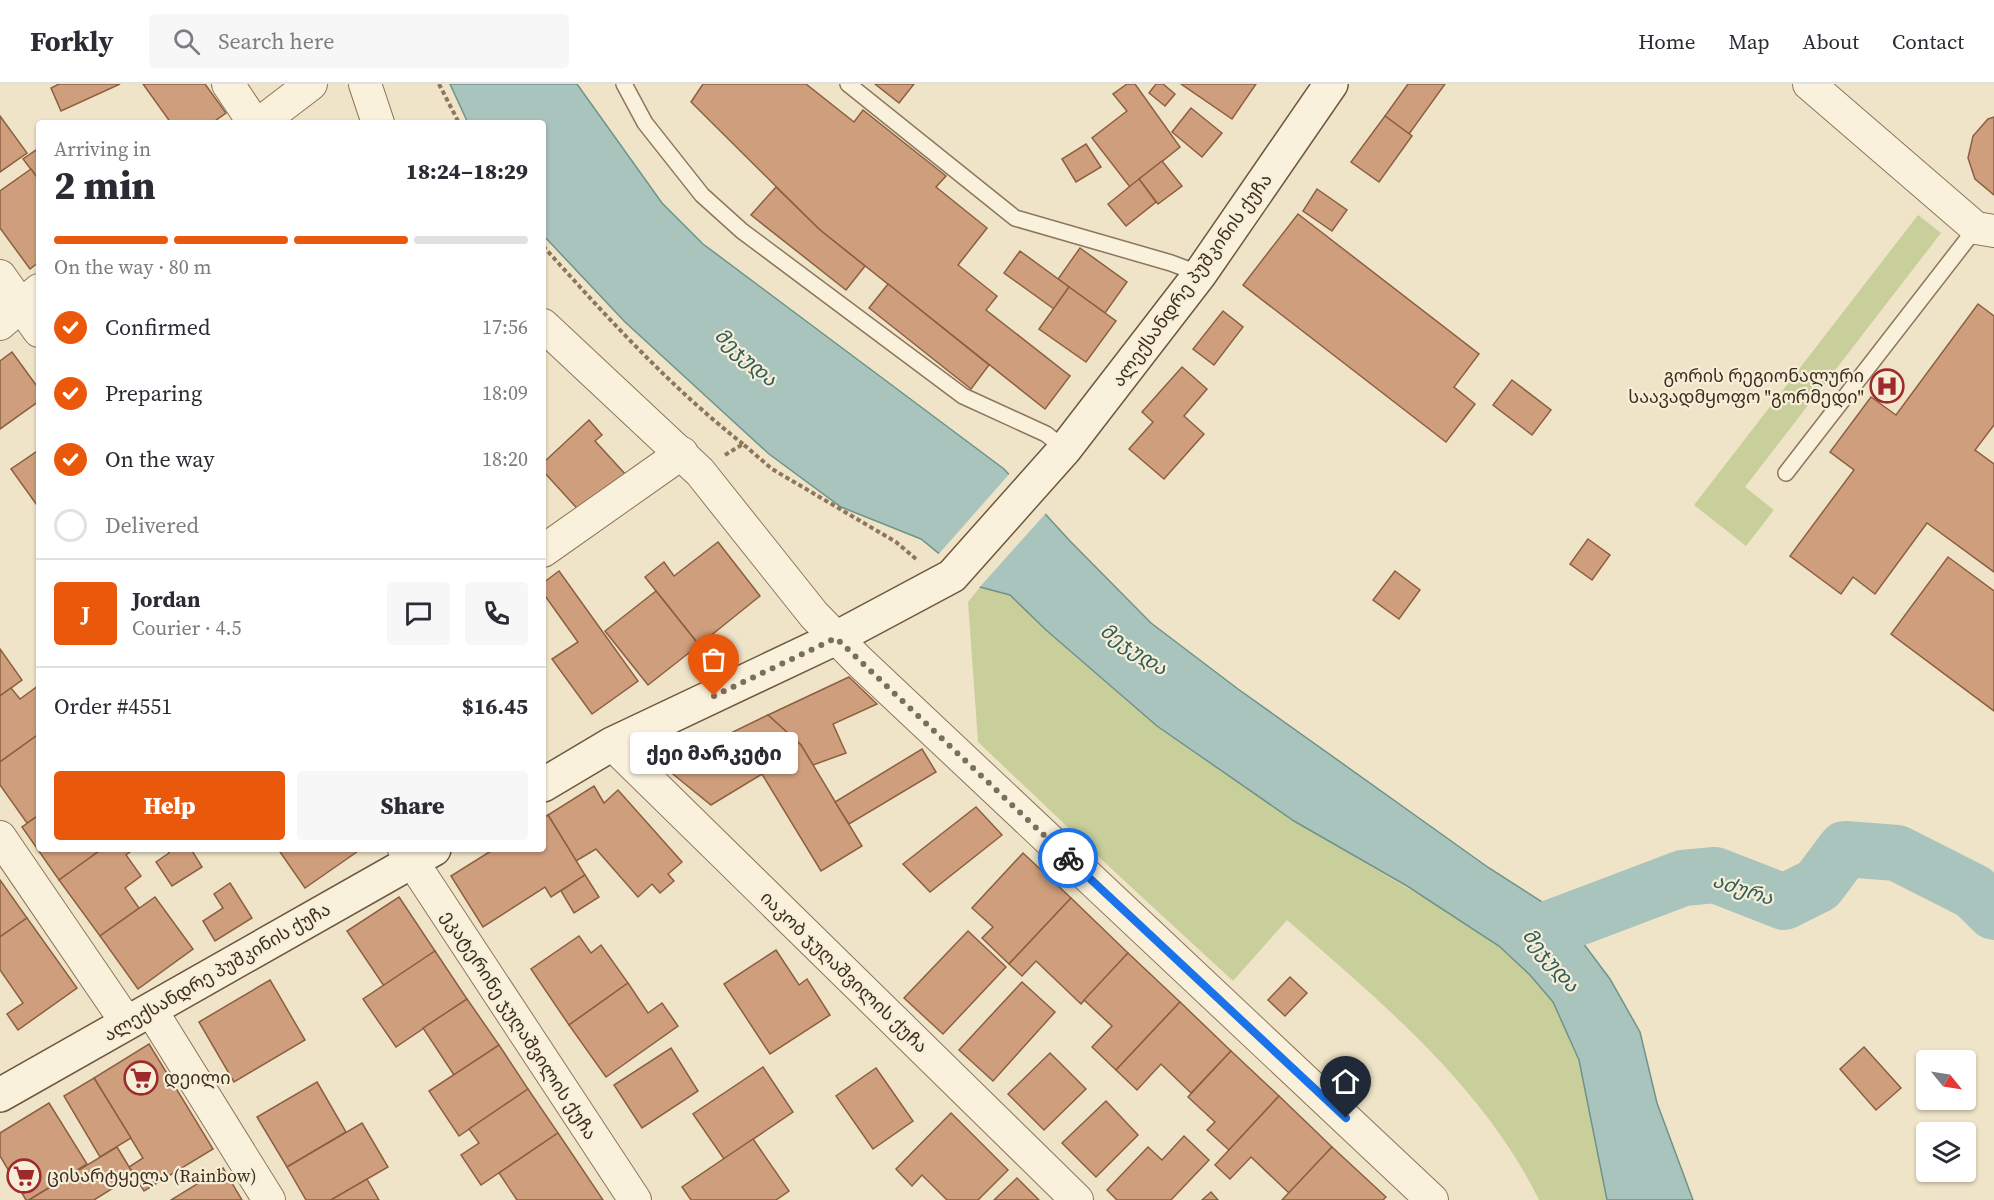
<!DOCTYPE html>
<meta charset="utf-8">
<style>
:root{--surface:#fff;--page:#f7f7f7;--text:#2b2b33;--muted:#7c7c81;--line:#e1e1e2;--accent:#ea580c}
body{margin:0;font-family:"Source Serif 4","Noto Sans Georgian",serif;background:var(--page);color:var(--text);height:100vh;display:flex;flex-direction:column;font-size:22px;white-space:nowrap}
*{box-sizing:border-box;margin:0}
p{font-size:20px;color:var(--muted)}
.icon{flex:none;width:33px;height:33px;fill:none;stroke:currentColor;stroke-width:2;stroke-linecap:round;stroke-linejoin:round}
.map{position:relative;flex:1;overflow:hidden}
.details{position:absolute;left:36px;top:36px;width:510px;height:732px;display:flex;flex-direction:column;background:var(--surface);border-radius:6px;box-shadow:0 2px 4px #0004}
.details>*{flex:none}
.needle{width:39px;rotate:120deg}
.fabs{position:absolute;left:1916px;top:966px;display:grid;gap:12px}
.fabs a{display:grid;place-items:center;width:60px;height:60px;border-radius:6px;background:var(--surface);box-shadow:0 2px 4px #0004;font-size:30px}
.pin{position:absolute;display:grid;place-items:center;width:51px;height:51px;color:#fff;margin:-62px -26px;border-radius:50% 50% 50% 0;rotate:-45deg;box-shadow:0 0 6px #0007}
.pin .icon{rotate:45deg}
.courier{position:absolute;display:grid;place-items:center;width:60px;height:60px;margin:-30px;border:4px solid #1a73e8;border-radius:50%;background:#fff;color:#222;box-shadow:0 2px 8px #0007}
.bubble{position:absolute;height:42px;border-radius:6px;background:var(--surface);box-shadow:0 2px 4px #0004;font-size:20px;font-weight:800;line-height:42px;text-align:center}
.headline em{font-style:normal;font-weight:800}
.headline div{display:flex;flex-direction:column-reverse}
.headline{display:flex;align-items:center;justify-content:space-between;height:102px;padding:0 18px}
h1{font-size:39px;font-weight:800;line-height:45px}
.bar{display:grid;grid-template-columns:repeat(4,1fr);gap:9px 6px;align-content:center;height:72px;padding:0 18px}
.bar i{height:8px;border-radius:4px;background:var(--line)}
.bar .active{background:var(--accent)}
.bar p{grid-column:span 4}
.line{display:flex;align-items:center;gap:15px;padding:0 18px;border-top:2px solid var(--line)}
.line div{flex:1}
.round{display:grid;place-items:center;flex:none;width:63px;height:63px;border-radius:6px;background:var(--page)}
ol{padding:0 18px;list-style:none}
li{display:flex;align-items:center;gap:18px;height:66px}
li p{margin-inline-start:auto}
li .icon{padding:6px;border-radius:50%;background:var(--accent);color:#fff;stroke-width:4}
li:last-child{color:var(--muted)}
li i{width:33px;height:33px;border:3px solid var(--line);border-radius:50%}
.cta{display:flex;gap:12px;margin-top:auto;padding:12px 18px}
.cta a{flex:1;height:69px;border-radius:6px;background:var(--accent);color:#fff;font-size:24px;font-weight:800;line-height:69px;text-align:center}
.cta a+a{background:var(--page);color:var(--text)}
header{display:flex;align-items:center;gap:36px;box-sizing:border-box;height:84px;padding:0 30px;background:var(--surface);border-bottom:2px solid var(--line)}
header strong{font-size:28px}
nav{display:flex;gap:33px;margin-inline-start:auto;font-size:21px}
.search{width:420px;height:54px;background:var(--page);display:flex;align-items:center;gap:15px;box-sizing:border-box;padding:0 21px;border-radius:6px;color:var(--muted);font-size:22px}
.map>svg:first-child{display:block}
.green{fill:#c9cf9b}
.water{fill:#a9c4bc;stroke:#6f938a;stroke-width:1.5}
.pier{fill:#f0e4c8}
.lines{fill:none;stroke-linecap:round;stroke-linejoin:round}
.river{stroke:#a9c4bc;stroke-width:56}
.building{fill:#cf9f7d;stroke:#8d5f41;stroke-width:1.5}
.lane-casing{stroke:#8d765c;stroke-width:18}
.street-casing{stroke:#8d765c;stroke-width:34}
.secondary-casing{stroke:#6f573f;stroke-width:36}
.path{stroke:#8d765c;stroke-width:4;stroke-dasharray:4.5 3;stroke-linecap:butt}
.lane{stroke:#faf1dc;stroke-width:15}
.street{stroke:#faf1dc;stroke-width:32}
.secondary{stroke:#faf1dc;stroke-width:33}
.done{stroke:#7c6e5b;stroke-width:6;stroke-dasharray:0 10.8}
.route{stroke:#1a73e8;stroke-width:8}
.labels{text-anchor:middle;stroke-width:4.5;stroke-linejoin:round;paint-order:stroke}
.street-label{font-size:18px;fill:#3d2e20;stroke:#f7eed8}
.poi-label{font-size:18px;fill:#3d2e20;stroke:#f7eed8;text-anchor:start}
.water-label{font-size:20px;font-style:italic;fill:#2f5d5a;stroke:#f7eed8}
</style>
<header>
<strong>Forkly</strong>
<div class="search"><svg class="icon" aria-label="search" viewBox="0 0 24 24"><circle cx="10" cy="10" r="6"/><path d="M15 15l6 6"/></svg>Search here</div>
<nav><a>Home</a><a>Map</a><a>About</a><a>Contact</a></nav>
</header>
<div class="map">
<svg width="1994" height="1116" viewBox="0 0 1994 1116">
<rect width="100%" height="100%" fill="#f0e4c8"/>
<g class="green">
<path d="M1918 131 1941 149 1745 403 1774 426 1746 462 1694 421Z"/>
<path d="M980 503 1010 511 1046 546 1294 737 1463 837 1499 862 1530 891 1553 918 1579 977 1607 1116H1539C1483 1002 1381 918 1287 836L1233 897 1116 789 978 658 968 518Z"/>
</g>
<path class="water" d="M450 0H577L662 119 703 160 1004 385 1070 457 1151 539 1238 605 1489 784 1550 823 1577 851 1610 895 1640 948 1657 1019 1693 1116H1607L1579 976 1553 918 1530 891 1499 862 1407 802 1294 737 1157 642 1046 546 1010 511 980 503 921 455 841 423 769 370 625 238 543 151V39H468Z"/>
<path class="pier" d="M1011 388 1047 428 978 505 937 472Z"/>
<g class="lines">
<path class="river" d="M1535 850 1683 794 1715 791 1784 818 1818 801 1845 765 1897 769 1974 808 1994 828"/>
</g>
<g class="building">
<path d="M59 0H120L61 27 51 4Z"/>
<path d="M143 0H205L226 29 212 39H171Z"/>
<path d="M703 0H806L854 38 863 26 946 92 936 103 987 144 958 181 997 212 986 226 1070 292 1045 325 820 146 691 18Z"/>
<path d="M875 0H914L899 19Z"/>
<path d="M1127 0H1135L1180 63 1130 103 1092 54 1127 27 1113 10Z"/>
<path d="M1156 0H1163L1175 10 1165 22 1149 9Z"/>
<path d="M1181 0H1256L1232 35Z"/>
<path d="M1408 0H1445L1409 50 1385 32Z"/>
<path d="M1191 24 1222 49 1202 73 1172 48Z"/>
<path d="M0 32 27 69 0 88Z"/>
<path d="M1385 32 1412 52 1379 98 1351 78Z"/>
<path d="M1994 33V111L1975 95 1968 74 1973 52 1988 35Z"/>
<path d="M1086 60 1101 83 1076 98 1062 75Z"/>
<path d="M39 64V96L23 75Z"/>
<path d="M1162 77 1182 102 1158 120 1139 95Z"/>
<path d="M31 85 39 96V178L30 185 0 144V107Z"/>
<path d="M1139 95 1156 118 1126 142 1108 120Z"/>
<path d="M776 103 820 146 865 182 846 206 751 131Z"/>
<path d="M1317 105 1347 126 1332 147 1303 127Z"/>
<path d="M1298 130 1479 270 1454 303 1475 320 1446 358 1243 201Z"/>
<path d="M1080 164 1127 198 1105 229 1058 195Z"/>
<path d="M1020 167 1069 203 1054 225 1004 189Z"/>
<path d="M888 200 989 281 971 305 869 224Z"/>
<path d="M1069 203 1116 237 1086 278 1039 245Z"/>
<path d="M1978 220 1994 232V341L1975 366 1994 380V488L1927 439 1875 510 1853 493 1841 510 1790 472 1854 386 1830 368 1871 313 1896 331Z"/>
<path d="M1223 227 1243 243 1214 281 1193 265Z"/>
<path d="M12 268 39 305V317L0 345V277Z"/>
<path d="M1182 283 1207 305 1184 332 1204 350 1164 395 1129 365 1153 338 1142 328Z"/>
<path d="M1512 296 1551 326 1532 351 1493 321Z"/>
<path d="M589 336 602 351 595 357 627 392 584 432 543 387V379Z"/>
<path d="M39 366V424L11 385Z"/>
<path d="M1588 455 1610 471 1592 496 1570 480Z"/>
<path d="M718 458 760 512 699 561 645 493 664 478 674 492Z"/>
<path d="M1948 473 1994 507V627L1891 550Z"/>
<path d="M559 487 638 597 592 630 552 575 578 558 543 509V499Z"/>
<path d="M1395 487 1420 506 1399 535 1373 516Z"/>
<path d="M656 507 699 561 648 601 605 547Z"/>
<path d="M0 565 22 596 0 612Z"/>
<path d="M849 593 877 620 833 640 846 669 813 681 801 661 768 631Z"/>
<path d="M38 602 39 650 0 678V612L11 604 20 615Z"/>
<path d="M768 631 801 661 862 762 821 787 762 690 711 721 663 682Z"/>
<path d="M39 650V731L27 739 0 701V678Z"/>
<path d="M922 665 936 688 849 740 835 718Z"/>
<path d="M594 702 604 719 618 706 682 778 668 790 674 797 660 809 652 800 638 813 596 765 576 777 548 731Z"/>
<path d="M976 723 1002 751 930 808 903 780Z"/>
<path d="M39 731V765H102L59 796 22 743Z"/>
<path d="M548 731 585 791 551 813 545 803 483 843 451 792 494 765H543V734Z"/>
<path d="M102 765H134L126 771 141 792 125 804 139 824 100 852 59 796Z"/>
<path d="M167 765H191L202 783 172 802 156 778 169 769Z"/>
<path d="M278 765H361L305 804Z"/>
<path d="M1023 769 1071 814 1009 880 982 854 993 843 972 824Z"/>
<path d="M585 791 599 813 574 829 561 807Z"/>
<path d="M0 796 27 834 0 853Z"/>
<path d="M230 799 252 834 215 857 203 837 223 824 214 810Z"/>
<path d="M155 813 193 865 138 905 100 852Z"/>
<path d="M399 813 435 867 384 902 347 847Z"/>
<path d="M1071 814 1128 869 1081 920 1036 877 1022 892 1009 880Z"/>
<path d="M27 834 77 904 18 946 7 930 23 919 0 886V853Z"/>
<path d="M968 847 1006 883 943 950 904 914Z"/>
<path d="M579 852 591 869 601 861 628 899 569 941 531 885Z"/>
<path d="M776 866 799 901 807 895 830 931 770 970 724 900Z"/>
<path d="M435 867 467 915 396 963 363 915Z"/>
<path d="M1128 869 1180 918 1116 986 1092 963 1112 942 1084 916Z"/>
<path d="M1290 893 1307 909 1285 932 1268 916Z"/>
<path d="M270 896 305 956 234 998 199 938Z"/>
<path d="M1022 898 1055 928 993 997 959 966Z"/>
<path d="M628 899 648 929 662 919 678 942 606 993 569 941Z"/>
<path d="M467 915 499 961 454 991 423 944Z"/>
<path d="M1180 918 1231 967 1191 1009 1161 980 1137 1006 1116 986Z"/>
<path d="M149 960 213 1065 144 1107 129 1083 143 1074 94 994Z"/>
<path d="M499 961 528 1005 459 1052 429 1007Z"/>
<path d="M1864 963 1901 1004 1876 1026 1840 985Z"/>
<path d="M671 964 698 1007 642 1044 614 1001Z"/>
<path d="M1231 967 1279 1012 1229 1066 1207 1046 1215 1038 1188 1013Z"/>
<path d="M1050 969 1086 1005 1044 1046 1008 1010Z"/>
<path d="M763 983 793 1028 724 1075 693 1030Z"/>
<path d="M876 984 913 1037 873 1065 836 1012Z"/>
<path d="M94 994 131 1054 100 1073 64 1012Z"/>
<path d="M317 998 346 1048 287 1083 257 1033Z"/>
<path d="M528 1005 558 1049 481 1101 461 1071 479 1059 469 1045Z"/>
<path d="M1279 1012 1332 1063 1289 1109 1251 1073 1230 1095 1215 1081Z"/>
<path d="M1106 1017 1138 1051 1096 1093 1062 1059Z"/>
<path d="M49 1019 87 1080 29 1116H26L0 1072V1049Z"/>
<path d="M951 1029 1008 1086 978 1116H947L922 1091 912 1102 896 1085Z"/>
<path d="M362 1039 388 1083 331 1116H306L287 1083Z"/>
<path d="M558 1049 603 1116H517L499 1089Z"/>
<path d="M1184 1052 1209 1076 1171 1116H1117L1107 1106 1148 1063 1162 1076Z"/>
<path d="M753 1055 789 1107 776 1116H691L682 1103Z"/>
<path d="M117 1063 134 1091 94 1116H29Z"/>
<path d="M1332 1063 1386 1113 1383 1116H1282Z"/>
<path d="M223 1084 242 1116H171Z"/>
<path d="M1017 1094 1039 1116H994Z"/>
<path d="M367 1095 379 1116H331Z"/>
<path d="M1211 1108 1218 1116H1202Z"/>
</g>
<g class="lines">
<g class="lane-casing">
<g id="lane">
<path d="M624 0 645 39 702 111 742 147 963 312 1046 350 1065 365"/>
<path d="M848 0 1015 134 1171 179 1200 190"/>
<path d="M1786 389 1976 144"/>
</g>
</g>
<g class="street-casing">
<g id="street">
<path d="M228 0 254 39"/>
<path d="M365 0 378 39"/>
<path d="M1809 0 1976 144 1994 147"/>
<path d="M260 39 311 0"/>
<path d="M0 192 39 247"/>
<path d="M0 240 39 206"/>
<path d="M543 241 700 388 814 531 859 577 1432 1116"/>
<path d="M543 467 682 369"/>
<path d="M612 660 1077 1116"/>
<path d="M0 753 127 939"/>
<path d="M404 765 635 1116"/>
<path d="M151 926 269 1116"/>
</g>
</g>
<g class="secondary-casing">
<g id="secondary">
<path d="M543 701 612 660 836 554 952 492 1065 365 1200 190 1331 0"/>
<path d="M0 1011 434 765"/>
</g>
</g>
<g class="path">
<path d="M439 0 459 39"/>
<path d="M543 162C606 232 669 302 743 360"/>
<path d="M725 371 743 360 772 385 896 458 916 475"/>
</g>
<use href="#lane" class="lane"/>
<use href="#street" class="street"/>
<use href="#secondary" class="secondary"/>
</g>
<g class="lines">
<path class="done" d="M714 612 836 554 1068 774"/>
<path class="route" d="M1068 774 1346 1034"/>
</g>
<defs>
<g id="hospital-ring" transform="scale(1.725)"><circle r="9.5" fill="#f7eed8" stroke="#9e2a2b" stroke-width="1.5"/><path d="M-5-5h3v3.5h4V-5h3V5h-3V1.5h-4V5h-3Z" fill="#9e2a2b"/></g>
<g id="supermarket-ring" transform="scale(1.725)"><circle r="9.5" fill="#f7eed8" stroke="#9e2a2b" stroke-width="1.5"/><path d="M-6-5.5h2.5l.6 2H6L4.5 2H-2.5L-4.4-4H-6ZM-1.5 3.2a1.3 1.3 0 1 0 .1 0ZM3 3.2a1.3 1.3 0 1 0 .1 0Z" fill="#9e2a2b"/></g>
</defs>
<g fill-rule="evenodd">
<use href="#hospital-ring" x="1887" y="302"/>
<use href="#supermarket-ring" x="141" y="994"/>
<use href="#supermarket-ring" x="24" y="1092"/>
</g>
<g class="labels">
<g class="street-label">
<text transform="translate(1192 196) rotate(-54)" y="6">ალექსანდრე პუშკინის ქუჩა</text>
<text transform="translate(217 888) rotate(-30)" y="6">ალექსანდრე პუშკინის ქუჩა</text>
<text transform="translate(844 888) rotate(44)" y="6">იაკობ ჯუღაშვილის ქუჩა</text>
<text transform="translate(519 941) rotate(57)" y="6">ეკატერინე ჯუღაშვილის ქუჩა</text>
</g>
<g class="poi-label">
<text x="1864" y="298" text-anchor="end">გორის რეგიონალური<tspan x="1864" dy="21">საავადმყოფო "გორმედი"</tspan></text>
<text x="164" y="1000">დეილი</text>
<text x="47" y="1098">ცისარტყელა (Rainbow)</text>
</g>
<g class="water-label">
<text transform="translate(746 273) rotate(42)" y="7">მეჯუდა</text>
<text transform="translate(1134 565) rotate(34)" y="7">მეჯუდა</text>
<text transform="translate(1743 805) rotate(18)" y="7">აძურა</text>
<text transform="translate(1551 876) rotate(50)" y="7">მეჯუდა</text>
</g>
</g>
</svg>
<div class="fabs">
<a><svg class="needle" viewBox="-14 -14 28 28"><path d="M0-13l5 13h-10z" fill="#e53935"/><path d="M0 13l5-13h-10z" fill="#7c7c81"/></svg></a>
<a><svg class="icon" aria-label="layers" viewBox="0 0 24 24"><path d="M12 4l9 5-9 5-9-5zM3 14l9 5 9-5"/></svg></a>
</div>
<div class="pin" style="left:714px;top:612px;background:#ea580c"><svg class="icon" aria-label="bag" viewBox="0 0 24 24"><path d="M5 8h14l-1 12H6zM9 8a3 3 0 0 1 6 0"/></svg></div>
<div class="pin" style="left:1346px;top:1034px;background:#1f2937"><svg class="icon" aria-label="home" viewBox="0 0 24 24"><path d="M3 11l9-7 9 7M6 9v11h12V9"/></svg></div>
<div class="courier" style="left:1068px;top:774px"><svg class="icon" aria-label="bike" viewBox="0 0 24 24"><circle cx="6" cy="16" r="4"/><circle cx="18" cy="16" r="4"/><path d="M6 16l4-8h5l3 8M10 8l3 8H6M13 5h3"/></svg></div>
<div class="bubble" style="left:630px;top:648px;width:168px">ქეი მარკეტი</div>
<section class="details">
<div class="headline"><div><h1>2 min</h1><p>Arriving in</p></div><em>18:24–18:29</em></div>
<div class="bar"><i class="active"></i><i class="active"></i><i class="active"></i><i></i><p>On the way · 80 m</p></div>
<ol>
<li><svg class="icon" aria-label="check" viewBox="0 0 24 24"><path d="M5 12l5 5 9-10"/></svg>Confirmed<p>17:56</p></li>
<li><svg class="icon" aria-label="check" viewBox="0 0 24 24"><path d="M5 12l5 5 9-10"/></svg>Preparing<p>18:09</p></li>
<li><svg class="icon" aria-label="check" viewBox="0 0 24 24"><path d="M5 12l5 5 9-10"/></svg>On the way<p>18:20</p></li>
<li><i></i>Delivered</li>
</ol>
<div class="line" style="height:108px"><b class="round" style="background:var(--accent);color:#fff">J</b><div><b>Jordan</b><p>Courier · 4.5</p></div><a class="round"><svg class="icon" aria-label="chat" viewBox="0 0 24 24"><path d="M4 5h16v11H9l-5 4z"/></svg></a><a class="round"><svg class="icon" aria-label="phone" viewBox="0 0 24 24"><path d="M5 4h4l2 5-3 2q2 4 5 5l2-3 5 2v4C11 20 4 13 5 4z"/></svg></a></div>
<div class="line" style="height:78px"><div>Order #4551</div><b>$16.45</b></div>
<div class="cta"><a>Help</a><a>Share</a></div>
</section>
</div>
